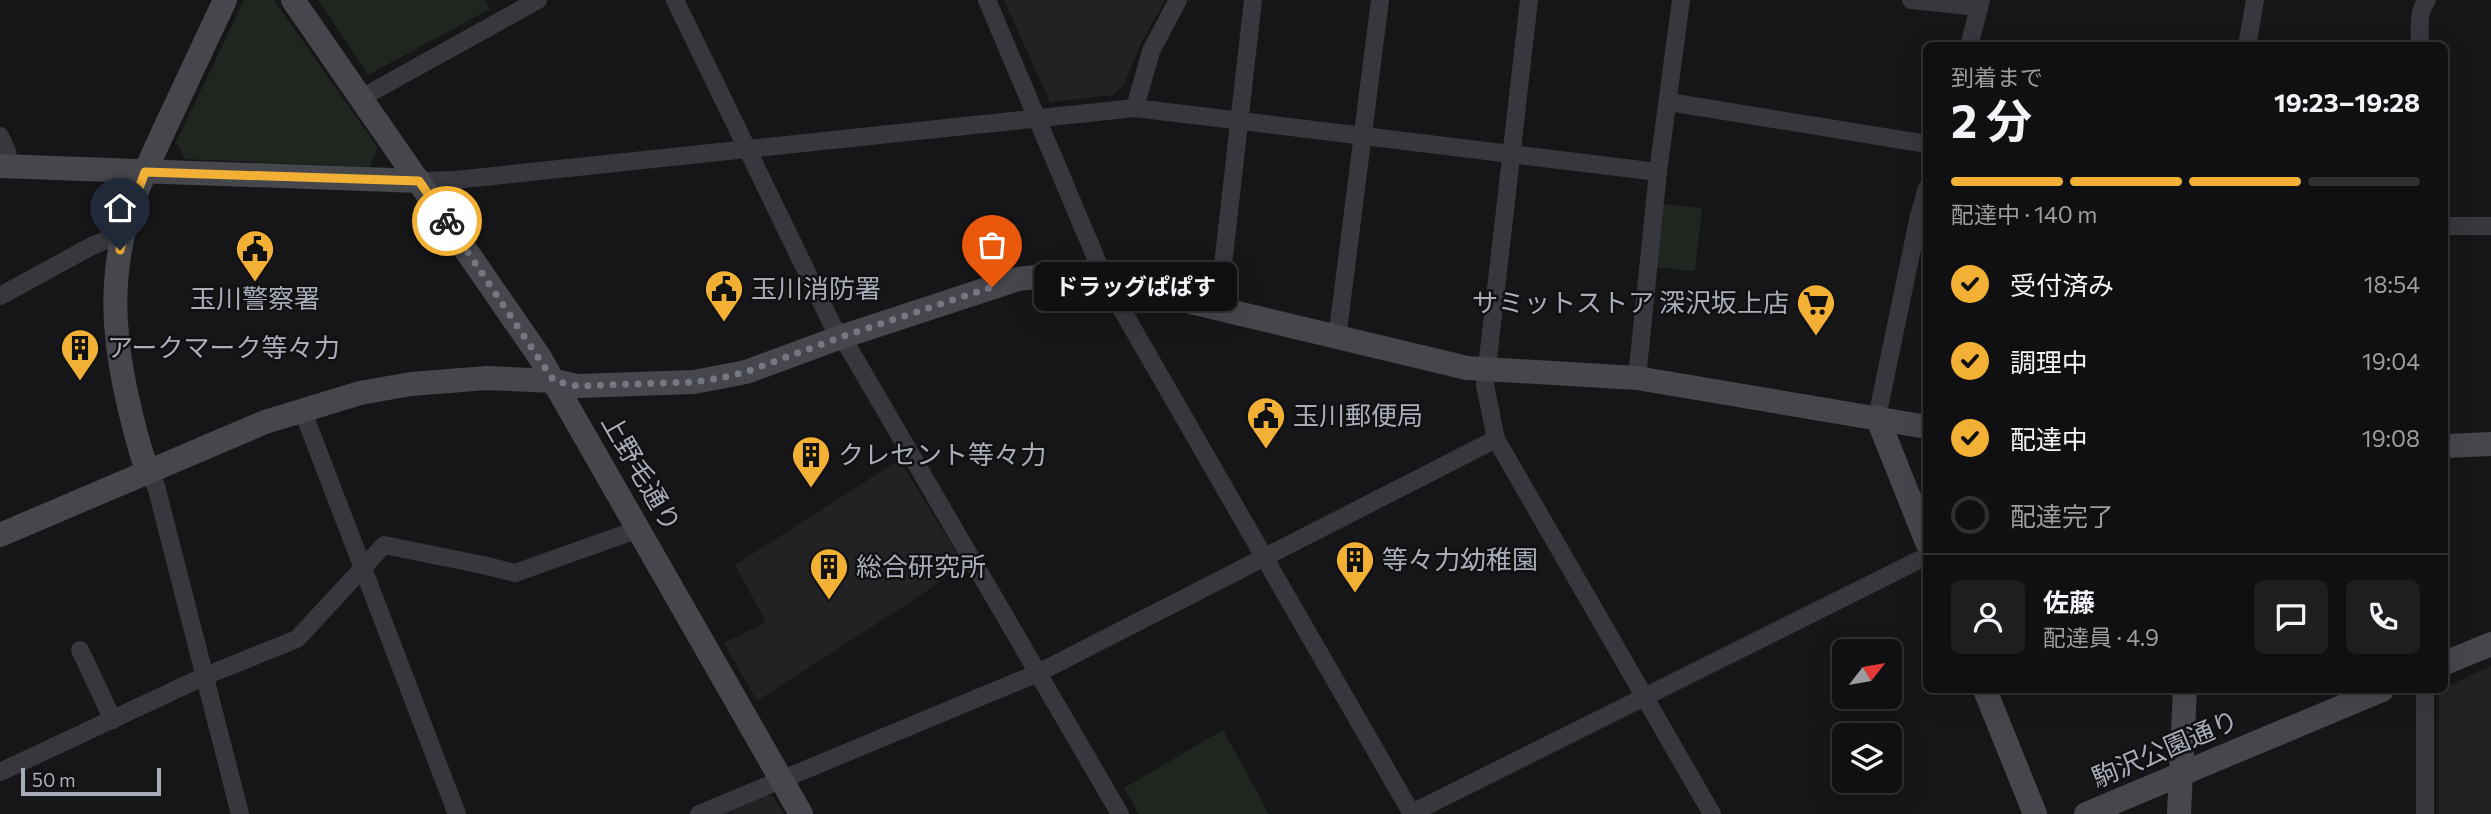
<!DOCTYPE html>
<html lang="ja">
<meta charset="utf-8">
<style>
:root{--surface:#101012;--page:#1e1e20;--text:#f1f3f6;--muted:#9c9d9f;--line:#303032;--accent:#f2b134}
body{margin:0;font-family:Commissioner,"Noto Sans JP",sans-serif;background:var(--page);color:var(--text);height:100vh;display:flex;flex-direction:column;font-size:26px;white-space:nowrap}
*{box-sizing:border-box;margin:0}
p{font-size:23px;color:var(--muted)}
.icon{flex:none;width:38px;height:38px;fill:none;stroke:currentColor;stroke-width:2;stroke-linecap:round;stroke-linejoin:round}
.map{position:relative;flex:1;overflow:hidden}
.drawer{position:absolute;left:1923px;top:42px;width:525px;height:651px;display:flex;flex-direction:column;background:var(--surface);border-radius:10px;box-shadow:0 7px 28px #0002,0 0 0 2px var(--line)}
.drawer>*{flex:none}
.needle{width:46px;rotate:59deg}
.buttons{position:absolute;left:1832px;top:639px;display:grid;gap:14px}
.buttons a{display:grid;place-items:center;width:70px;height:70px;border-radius:10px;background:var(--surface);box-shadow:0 7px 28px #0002,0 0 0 2px var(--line);font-size:35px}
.scale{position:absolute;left:21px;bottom:18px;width:140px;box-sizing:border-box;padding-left:7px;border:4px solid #a8adb8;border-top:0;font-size:19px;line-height:24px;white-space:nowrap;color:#a8adb8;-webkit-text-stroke:5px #111113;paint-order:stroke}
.pin{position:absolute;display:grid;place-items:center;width:60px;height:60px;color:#fff;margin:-72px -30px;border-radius:50% 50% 50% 0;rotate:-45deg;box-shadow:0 0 7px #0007}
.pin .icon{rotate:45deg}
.courier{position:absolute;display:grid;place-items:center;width:70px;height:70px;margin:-35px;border:5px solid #f2b134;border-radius:50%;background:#fff;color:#222;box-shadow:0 2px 9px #0007}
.bubble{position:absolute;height:49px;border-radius:10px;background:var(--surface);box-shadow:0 7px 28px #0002,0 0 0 2px var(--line);font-size:23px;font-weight:700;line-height:49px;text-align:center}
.overview em{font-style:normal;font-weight:700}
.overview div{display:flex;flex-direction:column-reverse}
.overview{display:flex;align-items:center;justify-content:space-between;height:119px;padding:0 28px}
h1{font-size:46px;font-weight:700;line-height:52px}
.bar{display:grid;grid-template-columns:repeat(4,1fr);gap:10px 7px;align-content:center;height:84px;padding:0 28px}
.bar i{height:9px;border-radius:5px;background:var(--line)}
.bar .current{background:var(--accent)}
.bar p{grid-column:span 4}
.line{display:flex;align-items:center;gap:18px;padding:0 28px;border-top:2px solid var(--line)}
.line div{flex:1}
.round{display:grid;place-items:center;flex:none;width:74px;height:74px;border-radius:10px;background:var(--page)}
ol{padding:0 28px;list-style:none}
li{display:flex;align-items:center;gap:21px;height:77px}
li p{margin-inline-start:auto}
li .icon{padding:7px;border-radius:50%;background:var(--accent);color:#111;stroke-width:4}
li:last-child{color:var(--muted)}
li i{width:38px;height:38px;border:4px solid var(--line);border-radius:50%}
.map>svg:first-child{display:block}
.built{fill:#222225}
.green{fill:#1e261f}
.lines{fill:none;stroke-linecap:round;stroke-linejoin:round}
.street{stroke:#37383d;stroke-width:18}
.secondary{stroke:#45474d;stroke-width:24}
.done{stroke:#757880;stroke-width:7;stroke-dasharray:0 12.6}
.route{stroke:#f2b134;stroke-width:9}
.labels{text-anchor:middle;stroke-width:5;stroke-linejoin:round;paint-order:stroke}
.poi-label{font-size:26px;fill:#a8adb8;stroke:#111113;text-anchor:start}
.street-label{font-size:26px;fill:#a8adb8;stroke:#111113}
</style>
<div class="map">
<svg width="2491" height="814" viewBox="0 0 2491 814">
<rect width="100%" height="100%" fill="#161618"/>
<g class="built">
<path d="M1004 0H1165L1140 45 1124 84 1113 95 1050 102Z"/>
<path d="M899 460 963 563 924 593 757 701 724 643 766 622 735 565Z"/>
<path d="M2491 666V814H2439V690H2445V687Z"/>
<path d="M767 794 773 796 784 814H721Z"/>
</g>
<g class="green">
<path d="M244 0H274L378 148 369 167 185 159 176 142Z"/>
<path d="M318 0H485L490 9 368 75Z"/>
<path d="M1663 204 1702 208 1695 271 1653 267Z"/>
<path d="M1223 730 1269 814H1139L1124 788Z"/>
</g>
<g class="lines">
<g class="street">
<path d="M675 0 832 324 850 350 1120 814"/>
<path d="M987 0 1106 282 1412 814"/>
<path d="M1529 0 1485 385 1496 439 1712 814"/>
<path d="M1911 0 1979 7"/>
<path d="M1969 46 1981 0"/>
<path d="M2247 46 2255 0"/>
<path d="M2420 46C2420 31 2417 12 2427 0"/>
<path d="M361 98 538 0"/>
<path d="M1669 102 1927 144"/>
<path d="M1135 108 1151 51 1178 0"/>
<path d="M0 136 7 151 9 166"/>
<path d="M419 181 455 180 1135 108 1658 172"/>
<path d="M2445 226H2491"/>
<path d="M0 296 88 248 123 232"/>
<path d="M1218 309 1253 0"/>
<path d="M1337 338 1380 0"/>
<path d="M1637 378 1658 172 1681 0"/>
<path d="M302 409 457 814"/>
<path d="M1877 417 1918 220 1927 188"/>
<path d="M148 472 156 486 240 814"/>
<path d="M80 650 113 720"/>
<path d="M0 772 205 676 297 639 384 545 483 565 515 573 639 529"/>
<path d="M699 814 1038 673 1496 439"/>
<path d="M1410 814 1927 556"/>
<path d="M2425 814V690"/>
</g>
<g class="secondary">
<path d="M293 0 539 356 801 814"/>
<path d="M0 166 419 181"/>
<path d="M1877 417 1927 542"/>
<path d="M2445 446 2491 444"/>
<path d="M148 472C140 452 135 431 130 410 116 352 109 295 123 235 132 197 150 161 166 126 186 84 205 42 225 0"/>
<path d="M0 535 265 422 360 393 411 384 487 378 554 381 578 386 694 382 746 372 841 337 1018 279 1062 274 1095 279 1467 368 1637 378 1927 427"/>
<path d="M2445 663 2491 644"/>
<path d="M1985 690 2035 814"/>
<path d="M2086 814 2382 690"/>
<path d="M2179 814 2185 690"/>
</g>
</g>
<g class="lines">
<path class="done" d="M447 221 554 381 578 386 694 382 720 378 746 372 841 337 992 287"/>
<path class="route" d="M120 250 130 212 145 172 419 181 447 221"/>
</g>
<defs>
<g id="civic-pin" transform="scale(2.0125)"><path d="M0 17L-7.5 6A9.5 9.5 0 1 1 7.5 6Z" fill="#f2b134" stroke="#111113"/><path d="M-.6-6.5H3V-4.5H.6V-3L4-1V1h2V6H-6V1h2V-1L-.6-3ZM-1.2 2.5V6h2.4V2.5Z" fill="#111"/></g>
<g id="supermarket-pin" transform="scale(2.0125)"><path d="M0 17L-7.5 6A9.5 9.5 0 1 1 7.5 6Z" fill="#f2b134" stroke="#111113"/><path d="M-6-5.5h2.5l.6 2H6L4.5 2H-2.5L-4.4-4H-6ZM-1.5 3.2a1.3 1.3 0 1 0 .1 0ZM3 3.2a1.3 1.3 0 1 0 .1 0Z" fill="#111"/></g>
<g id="building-pin" transform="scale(2.0125)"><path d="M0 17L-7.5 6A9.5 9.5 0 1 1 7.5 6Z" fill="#f2b134" stroke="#111113"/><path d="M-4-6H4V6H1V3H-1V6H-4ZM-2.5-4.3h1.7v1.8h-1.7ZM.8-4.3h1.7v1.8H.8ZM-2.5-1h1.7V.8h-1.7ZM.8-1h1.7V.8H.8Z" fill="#111"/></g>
</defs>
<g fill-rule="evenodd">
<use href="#civic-pin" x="255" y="249"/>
<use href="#civic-pin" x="724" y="289"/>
<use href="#supermarket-pin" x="1816" y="303"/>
<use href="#building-pin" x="80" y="348"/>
<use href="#civic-pin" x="1266" y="416"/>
<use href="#building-pin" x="811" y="455"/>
<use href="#building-pin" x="1355" y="560"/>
<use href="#building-pin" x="829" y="567"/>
</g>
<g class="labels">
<g class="poi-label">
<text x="751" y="298">玉川消防署</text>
<text x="255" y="308" text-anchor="middle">玉川警察署</text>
<text x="1789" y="312" text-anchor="end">サミットストア 深沢坂上店</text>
<text x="107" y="357">アークマーク等々力</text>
<text x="1293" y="425">玉川郵便局</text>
<text x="838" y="464">クレセント等々力</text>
<text x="1382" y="569">等々力幼稚園</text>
<text x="856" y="576">総合研究所</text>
</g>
<g class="street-label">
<text transform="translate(641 473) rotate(60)" y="9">上野毛通り</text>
<text transform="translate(2165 749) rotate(-23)" y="9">駒沢公園通り</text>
</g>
</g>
</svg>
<div class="buttons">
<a><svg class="needle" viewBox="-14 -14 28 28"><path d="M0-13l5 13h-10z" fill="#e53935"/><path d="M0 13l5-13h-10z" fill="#9c9d9f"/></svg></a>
<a><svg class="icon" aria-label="layers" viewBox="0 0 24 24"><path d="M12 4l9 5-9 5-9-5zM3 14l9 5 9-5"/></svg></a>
</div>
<div class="scale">50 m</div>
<div class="pin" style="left:992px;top:287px;background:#ea580c"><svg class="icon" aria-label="bag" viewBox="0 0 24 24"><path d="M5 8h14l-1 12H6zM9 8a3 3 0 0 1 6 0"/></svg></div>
<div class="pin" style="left:120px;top:250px;background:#1f2937"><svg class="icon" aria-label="home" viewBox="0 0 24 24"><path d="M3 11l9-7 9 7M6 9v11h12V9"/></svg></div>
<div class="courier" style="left:447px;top:221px"><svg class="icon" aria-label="bike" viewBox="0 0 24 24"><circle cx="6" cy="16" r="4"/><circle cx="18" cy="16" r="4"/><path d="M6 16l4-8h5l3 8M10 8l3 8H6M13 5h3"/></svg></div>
<div class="bubble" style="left:1034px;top:262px;width:203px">ドラッグぱぱす</div>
<section class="drawer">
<div class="overview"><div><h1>2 分</h1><p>到着まで</p></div><em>19:23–19:28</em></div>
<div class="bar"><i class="current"></i><i class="current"></i><i class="current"></i><i></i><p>配達中 · 140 m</p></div>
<ol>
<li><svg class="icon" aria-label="check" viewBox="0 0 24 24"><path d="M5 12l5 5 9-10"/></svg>受付済み<p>18:54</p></li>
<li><svg class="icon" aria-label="check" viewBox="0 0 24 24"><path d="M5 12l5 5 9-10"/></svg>調理中<p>19:04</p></li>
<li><svg class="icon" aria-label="check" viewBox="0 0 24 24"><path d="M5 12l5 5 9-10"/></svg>配達中<p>19:08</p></li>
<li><i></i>配達完了</li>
</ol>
<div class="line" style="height:126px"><a class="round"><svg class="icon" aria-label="person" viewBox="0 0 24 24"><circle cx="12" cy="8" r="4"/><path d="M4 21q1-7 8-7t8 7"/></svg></a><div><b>佐藤</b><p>配達員 · 4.9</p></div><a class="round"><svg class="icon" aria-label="chat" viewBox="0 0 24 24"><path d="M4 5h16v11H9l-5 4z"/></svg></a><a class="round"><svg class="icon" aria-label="phone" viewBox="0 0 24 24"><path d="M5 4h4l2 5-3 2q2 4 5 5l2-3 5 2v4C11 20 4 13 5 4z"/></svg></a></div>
</section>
</div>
